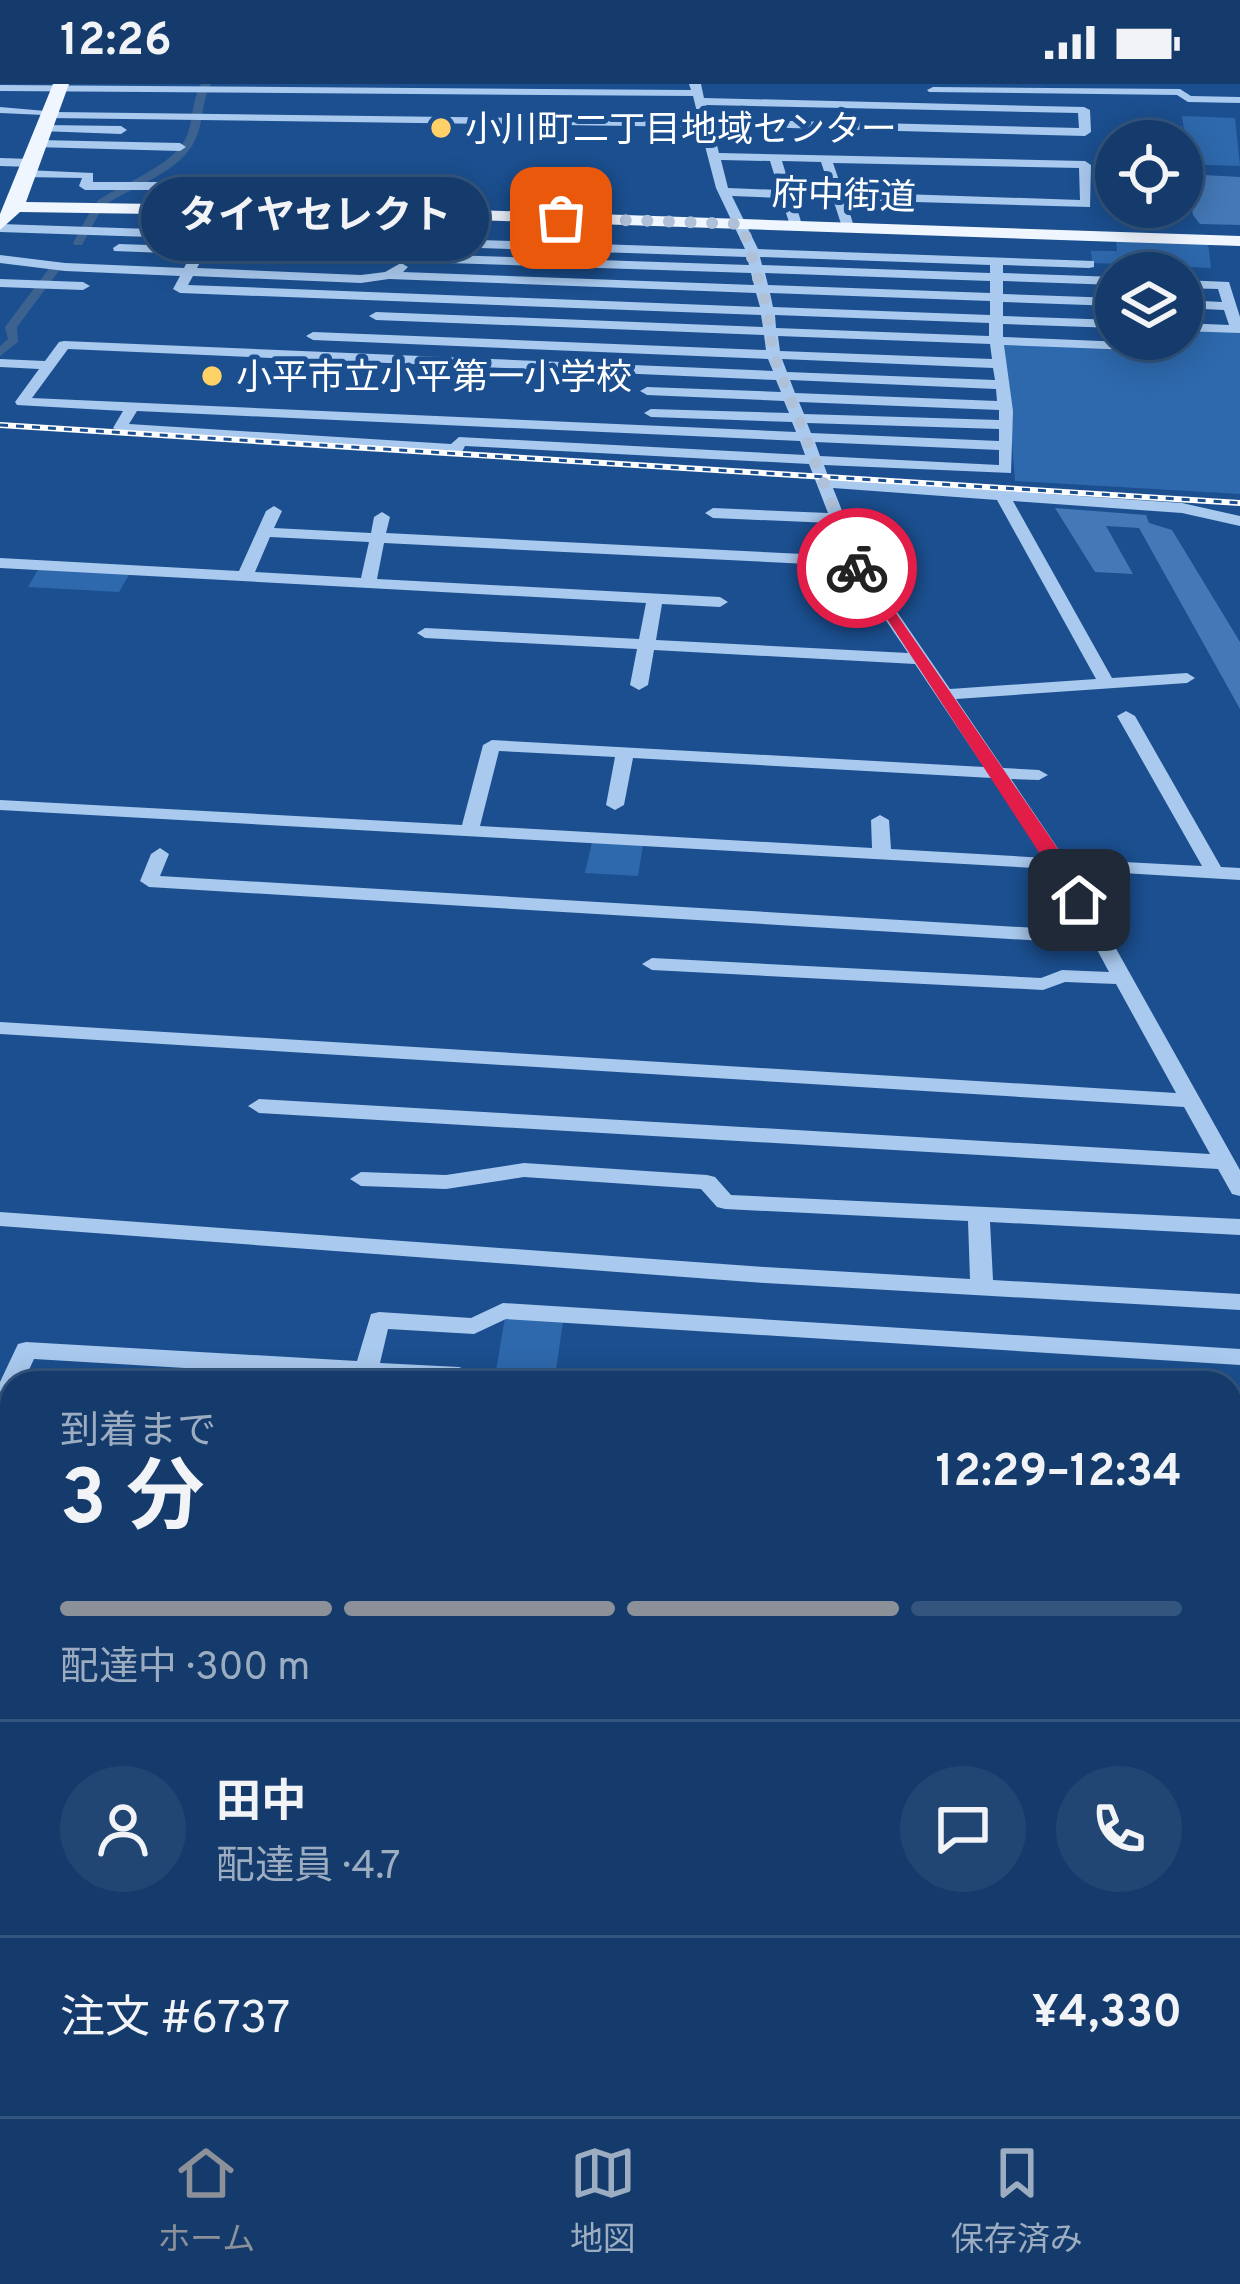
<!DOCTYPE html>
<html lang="ja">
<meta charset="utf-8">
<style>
:root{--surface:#143b6b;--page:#214673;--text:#f1f3f6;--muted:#9dadc1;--line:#33557e;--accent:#8c9099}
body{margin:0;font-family:Overpass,"Noto Sans JP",sans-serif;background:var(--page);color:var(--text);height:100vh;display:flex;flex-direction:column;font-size:45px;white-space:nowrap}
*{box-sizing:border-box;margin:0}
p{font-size:39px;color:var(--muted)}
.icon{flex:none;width:66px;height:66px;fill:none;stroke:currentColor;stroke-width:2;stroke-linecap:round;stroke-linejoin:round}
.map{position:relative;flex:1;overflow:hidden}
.sheet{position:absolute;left:0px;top:1287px;width:1242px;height:747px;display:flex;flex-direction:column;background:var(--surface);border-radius:36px 36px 0 0;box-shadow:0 6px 30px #0003,0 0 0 3px var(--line)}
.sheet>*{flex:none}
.buttons{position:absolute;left:1095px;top:36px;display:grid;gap:24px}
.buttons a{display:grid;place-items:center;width:108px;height:108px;border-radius:50%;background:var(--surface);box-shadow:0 6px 30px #0003,0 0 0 3px var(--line);font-size:60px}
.pin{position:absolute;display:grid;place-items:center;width:102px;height:102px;color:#fff;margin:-51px;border-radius:24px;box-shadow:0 6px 18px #0006}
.courier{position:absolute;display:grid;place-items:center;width:120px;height:120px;margin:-60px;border:9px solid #e11d48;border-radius:50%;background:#fff;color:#222;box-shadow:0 3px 15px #0007}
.bubble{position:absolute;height:84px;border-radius:42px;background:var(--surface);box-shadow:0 6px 30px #0003,0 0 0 3px var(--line);font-size:39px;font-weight:700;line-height:84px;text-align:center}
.head em{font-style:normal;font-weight:700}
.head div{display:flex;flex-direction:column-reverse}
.head{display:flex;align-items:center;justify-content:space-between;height:204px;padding:0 60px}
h1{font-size:78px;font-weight:700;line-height:90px}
.bar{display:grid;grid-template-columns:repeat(4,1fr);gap:18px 12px;align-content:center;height:144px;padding:0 60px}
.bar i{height:15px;border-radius:9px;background:var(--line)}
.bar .on{background:var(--accent)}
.bar p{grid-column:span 4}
.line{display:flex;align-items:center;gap:30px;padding:0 60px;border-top:3px solid var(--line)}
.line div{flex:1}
.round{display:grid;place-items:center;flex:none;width:126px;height:126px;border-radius:63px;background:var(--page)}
.status{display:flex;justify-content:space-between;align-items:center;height:84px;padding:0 60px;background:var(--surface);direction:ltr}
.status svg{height:33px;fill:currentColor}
.tabs{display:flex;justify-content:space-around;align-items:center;height:168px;border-top:3px solid var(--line);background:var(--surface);font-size:33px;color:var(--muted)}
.tabs a{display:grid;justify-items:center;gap:6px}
.tabs .on{color:var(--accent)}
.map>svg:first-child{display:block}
.green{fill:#2e69ad}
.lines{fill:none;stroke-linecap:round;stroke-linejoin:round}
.canal{fill:#3c6290;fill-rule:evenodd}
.building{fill:#4478b7}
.minor{fill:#a9c9ee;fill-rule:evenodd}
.major{fill:#f0f6ff;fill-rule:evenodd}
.rail-casing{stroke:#fff;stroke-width:6}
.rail{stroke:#1b4f8f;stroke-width:3;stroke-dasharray:8;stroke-linecap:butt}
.route{fill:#e11d48}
.done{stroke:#afc1d8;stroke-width:12;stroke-dasharray:0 21.6}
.poi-dot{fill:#ffd166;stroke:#1b4f8f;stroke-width:4.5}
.labels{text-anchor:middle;stroke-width:10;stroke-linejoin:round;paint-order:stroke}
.far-poi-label{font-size:36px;fill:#fff;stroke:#1b4f8f;text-anchor:start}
.far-street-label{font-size:36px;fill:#fff;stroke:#1b4f8f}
</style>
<div class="status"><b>12:26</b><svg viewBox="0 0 49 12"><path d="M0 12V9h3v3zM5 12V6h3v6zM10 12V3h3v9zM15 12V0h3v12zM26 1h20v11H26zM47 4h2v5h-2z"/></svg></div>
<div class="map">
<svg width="1240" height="2032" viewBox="0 0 1240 2032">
<rect width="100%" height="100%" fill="#1b4f8f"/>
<g class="green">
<path d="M1182 32 1235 34 1240 82 1182 80V57H1116L1129 49 1128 40 1182 42 1185 52Z"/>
<path d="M1116 156 1208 159 1211 184 1092 179 1091 167H1117Z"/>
<path d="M1182 245 1240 247V410L1015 397 1004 258 1168 265 1167 255H1182Z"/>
<path d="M39 484 130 489 119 508 28 503Z"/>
<path d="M592 758 643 761 638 792 585 789Z"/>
<path d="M505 1233 563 1238 554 1299H494Z"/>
</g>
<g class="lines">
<g class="canal">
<path d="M201 0H211C201 18 204 36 196 54 182 88 133 102 105 121H97V117C122 100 171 82 185 56 194 38 191 18 201 0Z"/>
<path d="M92 124 101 126 82 161H74L73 159Z"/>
<path d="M51 182 61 184 17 243 18 258 0 272V262L8 255 5 243Z"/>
</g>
</g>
<g class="building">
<path d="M1186 90 1240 93V141L1200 140 1193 131Z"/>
<path d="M1055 424 1146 431 1149 439 1172 446 1240 558V625L1139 444 1106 442 1133 490 1095 488Z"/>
</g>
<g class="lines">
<g class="minor">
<path d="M689 0H701L704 14 1084 23 1090 26 1091 48 1085 52 712 42 719 69 1085 77 1091 81 1090 123 846 116 854 143 848 147 842 143 833 115 794 114 802 141 796 145 790 141 781 114 732 112 758 165 1094 177V183L1089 184 1003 181V189L1116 193V201L1003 197V210L1116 214V222L1003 218V232L1116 236V244L1003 240V253L1125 258 1139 255 1140 262 1133 266 1004 261 1013 327 1011 389 824 381 829 395 1182 419 1240 432V442L1182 429 1013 417 1112 594 1187 589 1195 594 1187 599 956 615 1003 684 1039 686 1048 691 1039 696 1011 695 1065 775 1202 782 1117 632 1126 627 1135 632 1221 783 1240 784V796L1072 786 1240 1086V1112L1232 1110 1218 1085 259 1029 248 1022 259 1015 1210 1070 1184 1023 0 950V938L1176 1009 1116 900 1065 898 1043 906 652 886 642 880 652 874 1041 894 1062 886 1109 888 1094 860 149 803 140 797 151 770 160 764 169 770 160 792 1087 847 1053 785 0 726V716L462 741 483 661 492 656 984 683 915 580 654 566 648 601 639 606 630 601 637 565 425 554 417 549 425 544 639 555 646 519 0 484V474L239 487 266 427 274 422 282 427 274 444 371 449 374 433 382 428 390 433 386 449 844 472 831 439 713 434 705 429 713 424 828 429 809 380 465 362 462 368 457 369 120 348 113 344 123 327 17 321 15 318 39 285 0 283V275L45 277 59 258 64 257 773 287 768 275 313 256 306 252 313 248 766 266 764 251 376 236 369 232 376 228 763 243 761 231 180 209 173 205 180 192 65 187 0 179V171L65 179 184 184 191 170 114 167 113 164 119 160 749 181 747 173 0 148V140L745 165 716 104 700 43 50 34 44 31 0 29V23L57 28 699 36 693 12 0 7V1L691 6ZM706 21 1078 29 1079 44 710 35ZM721 76 770 77 779 106 728 104ZM782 77 821 78 831 108 791 107ZM833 79 1079 84 1080 116 843 108ZM204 171 751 189 754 201 403 188 408 183 401 179 385 188 361 191 197 184ZM760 173 990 181V189L762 181ZM765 189 990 197V209L768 201ZM193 192 361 199 389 195 756 209 760 223 188 201ZM770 209 990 217V231L773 223ZM775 231 989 239V252L776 244ZM778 252 990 260 992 275 780 267ZM68 265 776 296 781 308 647 303 640 307 647 311 784 317 789 329 651 325 644 329 651 333 792 338 796 348 32 314ZM782 275 993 284 995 296 787 288ZM790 296 996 305 997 317 795 309ZM799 318 999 326V336L804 330ZM137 327 800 357 805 371 459 353 451 360 129 340ZM807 339 999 345V357L811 349ZM815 358 999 366V381L820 372ZM833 404 997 416 1096 595 950 605 862 477ZM270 453 369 458 361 494 255 488ZM384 459 849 482 908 569 656 556 662 520 720 523 728 518 720 513 377 495ZM499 667 615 673 606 721 615 726 624 721 633 674 992 694 1046 774 891 765 889 736 880 731 871 736 872 764 480 742Z"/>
<path d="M933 3 1180 5 1191 12 1240 13V19L1188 18 1177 11 929 8 927 6Z"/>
<path d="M44 41 121 42 127 46 121 50 40 47V43Z"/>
<path d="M38 56 180 59 186 63 180 67 34 63 32 60Z"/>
<path d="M0 74 31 75 37 79 31 83 0 82Z"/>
<path d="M26 86 93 89V98H339L345 102 339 106H85L79 102 82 94 22 93 20 90Z"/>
<path d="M0 195 83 198 90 202 83 206 0 203Z"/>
<path d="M1182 196 1229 198 1240 233V249L1182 247V239L1229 241 1224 226 1182 224V216L1222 218 1218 205 1182 204Z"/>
<path d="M524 1079 707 1091 715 1093 731 1111 1240 1135V1151L990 1138 993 1196 1240 1210V1226L765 1199 0 1142V1128L765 1183 970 1195 968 1137 725 1125 717 1123 701 1105 524 1093 446 1105 361 1102 350 1095 361 1088 446 1091Z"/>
<path d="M503 1219 1240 1265V1281L506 1235 474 1250 388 1245 380 1279 459 1283 467 1286 471 1292 464 1299 376 1296 375 1299H351L352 1294 34 1275 23 1299H12V1325L8 1331 0 1334V1298L18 1260 26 1258 357 1277 371 1230 379 1228 471 1234Z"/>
<path d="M1230 1312 1240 1313V1331L1230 1330Z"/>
<path d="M1230 1382 1240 1383V1401L1230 1400Z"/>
<path d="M0 1383 12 1384V1402L0 1401Z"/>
<rect x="0" y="1439" width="12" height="20"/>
<path d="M0 1549 12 1551V1573L0 1571Z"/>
<path d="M1230 1648 1240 1649V1671L1230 1670Z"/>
<path d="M0 1651 12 1652V1674L0 1673Z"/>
<path d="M0 1786 12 1787V1811L0 1810Z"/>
<path d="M0 1952 12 1954V1982L0 1980Z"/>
<path d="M308 2022H338L336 2032H306Z"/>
</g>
<path class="major" d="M53 0H69L26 118 417 124 1240 152V162L417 134 20 128 0 146V130Z"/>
<g class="rail-casing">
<path id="rail" d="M0 341 1240 419"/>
</g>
<use href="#rail" class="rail"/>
</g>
<path class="route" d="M852 481H863L1067 778 1088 816 1085 820 1070 816Z"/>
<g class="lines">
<path class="done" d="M561 134 742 140 767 224 773 270 857 484"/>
</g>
<g class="poi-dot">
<circle cx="441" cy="44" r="12"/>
<circle cx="212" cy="292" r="12"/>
</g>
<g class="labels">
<g class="far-poi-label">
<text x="465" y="57">小川町二丁目地域センター</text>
<text x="236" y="305">小平市立小平第一小学校</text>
</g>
<g class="far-street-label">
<text transform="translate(844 110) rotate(2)" y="13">府中街道</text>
</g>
</g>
</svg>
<div class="buttons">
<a><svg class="icon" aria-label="locate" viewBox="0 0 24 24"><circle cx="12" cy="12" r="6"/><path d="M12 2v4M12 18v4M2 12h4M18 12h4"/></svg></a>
<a><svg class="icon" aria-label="layers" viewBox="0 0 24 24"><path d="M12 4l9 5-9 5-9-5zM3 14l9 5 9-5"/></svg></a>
</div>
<div class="pin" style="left:561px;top:134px;background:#ea580c"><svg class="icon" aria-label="bag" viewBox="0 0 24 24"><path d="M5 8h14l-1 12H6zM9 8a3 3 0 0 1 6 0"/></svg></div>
<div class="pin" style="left:1079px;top:816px;background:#1f2937"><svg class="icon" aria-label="home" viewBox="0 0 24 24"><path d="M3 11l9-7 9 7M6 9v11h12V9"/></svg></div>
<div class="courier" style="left:857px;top:484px"><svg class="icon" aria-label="bike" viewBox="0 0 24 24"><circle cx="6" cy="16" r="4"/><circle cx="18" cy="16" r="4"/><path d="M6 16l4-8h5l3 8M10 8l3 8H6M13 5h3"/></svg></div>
<div class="bubble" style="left:141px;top:93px;width:348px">タイヤセレクト</div>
<section class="sheet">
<div class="head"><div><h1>3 分</h1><p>到着まで</p></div><em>12:29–12:34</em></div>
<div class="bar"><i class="on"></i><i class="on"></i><i class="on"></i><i></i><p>配達中 · 300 m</p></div>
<div class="line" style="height:216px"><a class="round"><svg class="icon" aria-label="person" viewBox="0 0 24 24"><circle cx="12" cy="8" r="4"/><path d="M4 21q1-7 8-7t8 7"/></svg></a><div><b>田中</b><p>配達員 · 4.7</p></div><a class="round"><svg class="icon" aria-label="chat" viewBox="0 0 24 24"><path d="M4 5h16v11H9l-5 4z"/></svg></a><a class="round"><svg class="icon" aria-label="phone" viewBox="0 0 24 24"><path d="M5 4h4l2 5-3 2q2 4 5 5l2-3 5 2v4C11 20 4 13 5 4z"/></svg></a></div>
<div class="line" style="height:156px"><div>注文 #6737</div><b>¥4,330</b></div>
</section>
</div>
<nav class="tabs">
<a class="on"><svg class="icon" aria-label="home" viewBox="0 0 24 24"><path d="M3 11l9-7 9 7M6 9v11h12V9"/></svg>ホーム</a>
<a><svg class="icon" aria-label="map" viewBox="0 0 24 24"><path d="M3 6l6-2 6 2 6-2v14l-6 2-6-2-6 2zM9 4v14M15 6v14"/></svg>地図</a>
<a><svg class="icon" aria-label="saved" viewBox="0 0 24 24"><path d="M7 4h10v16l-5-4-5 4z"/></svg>保存済み</a>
</nav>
